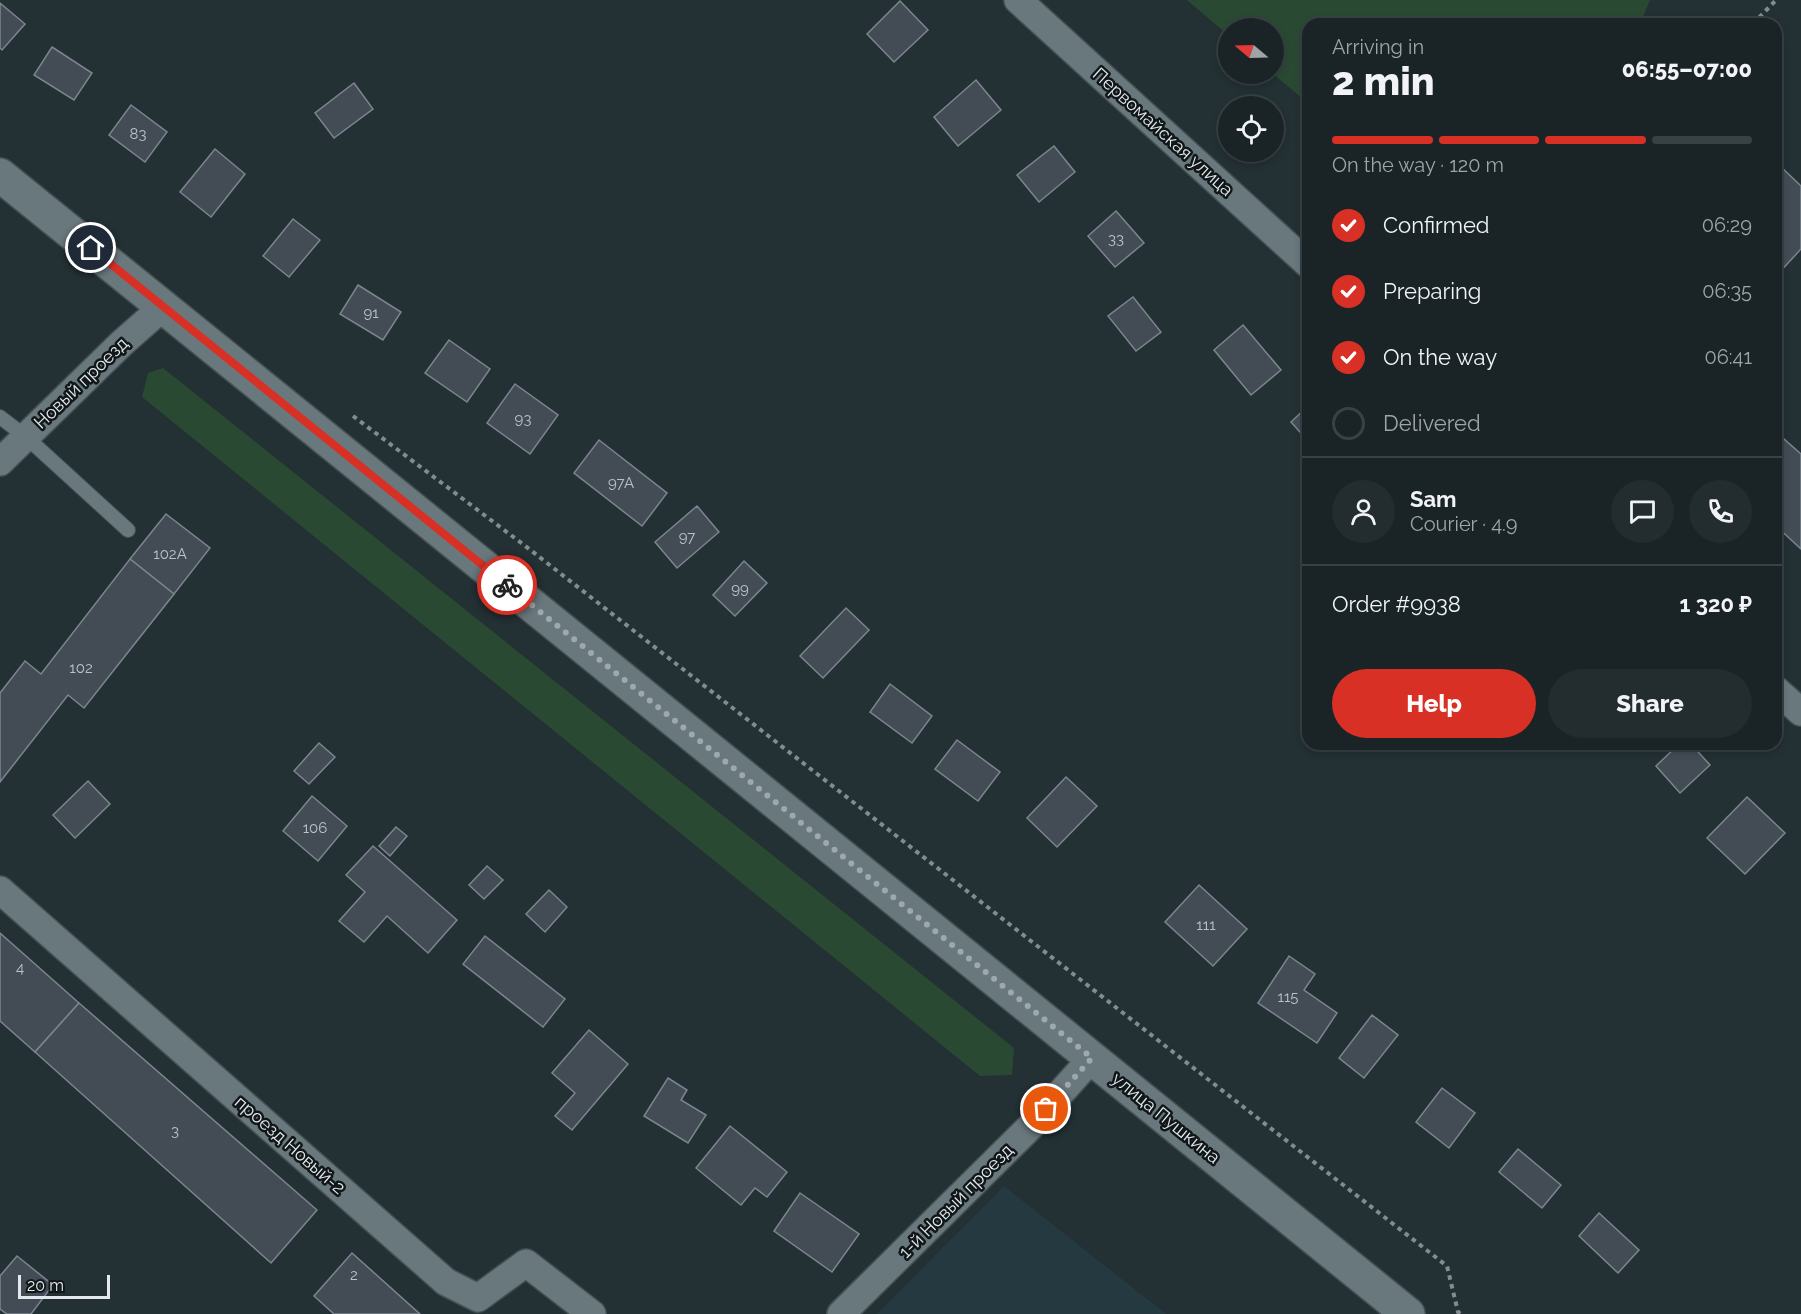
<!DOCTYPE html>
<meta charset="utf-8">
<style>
:root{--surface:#1a2427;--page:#232c2f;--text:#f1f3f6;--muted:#9fa4a7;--line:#384144;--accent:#d93025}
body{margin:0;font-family:Raleway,sans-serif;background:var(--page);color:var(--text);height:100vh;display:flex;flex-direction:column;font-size:22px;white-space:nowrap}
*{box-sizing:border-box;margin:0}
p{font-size:20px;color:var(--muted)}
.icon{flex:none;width:33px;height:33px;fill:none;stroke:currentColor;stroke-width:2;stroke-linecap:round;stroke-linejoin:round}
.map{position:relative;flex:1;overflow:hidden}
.side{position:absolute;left:1302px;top:18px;width:480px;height:732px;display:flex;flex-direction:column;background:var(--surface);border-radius:18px;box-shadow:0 3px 9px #0003,0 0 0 2px var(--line)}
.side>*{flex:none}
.needle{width:39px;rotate:289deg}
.tools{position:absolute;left:1218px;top:18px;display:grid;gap:12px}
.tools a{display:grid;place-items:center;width:66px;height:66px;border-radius:50%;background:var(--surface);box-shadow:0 3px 9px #0003,0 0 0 2px var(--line);font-size:30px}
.scale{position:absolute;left:18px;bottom:15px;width:92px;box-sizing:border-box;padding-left:6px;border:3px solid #e2eaed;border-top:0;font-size:16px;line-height:21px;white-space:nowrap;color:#e2eaed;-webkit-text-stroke:4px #111719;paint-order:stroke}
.pin{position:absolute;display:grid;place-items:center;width:51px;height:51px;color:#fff;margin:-26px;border:3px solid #fff;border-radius:50%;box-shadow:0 2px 6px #0007}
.courier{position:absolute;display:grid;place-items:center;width:60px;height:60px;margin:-30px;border:4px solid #d93025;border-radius:50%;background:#fff;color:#222;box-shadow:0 2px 8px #0007}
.summary em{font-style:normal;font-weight:800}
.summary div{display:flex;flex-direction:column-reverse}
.summary{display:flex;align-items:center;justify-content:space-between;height:102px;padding:0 30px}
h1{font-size:39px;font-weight:800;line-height:45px}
.bar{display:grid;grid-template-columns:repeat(4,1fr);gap:9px 6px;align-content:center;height:72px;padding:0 30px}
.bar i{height:8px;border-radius:4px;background:var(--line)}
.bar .on{background:var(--accent)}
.bar p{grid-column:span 4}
.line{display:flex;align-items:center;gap:15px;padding:0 30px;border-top:2px solid var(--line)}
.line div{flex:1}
.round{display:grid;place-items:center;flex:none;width:63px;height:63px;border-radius:32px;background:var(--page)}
ol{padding:0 30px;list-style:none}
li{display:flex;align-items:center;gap:18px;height:66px}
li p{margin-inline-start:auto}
li .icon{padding:6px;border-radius:50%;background:var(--accent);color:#fff;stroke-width:4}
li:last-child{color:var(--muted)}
li i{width:33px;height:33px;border:3px solid var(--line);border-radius:50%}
.primary-button{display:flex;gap:12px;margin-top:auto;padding:12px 30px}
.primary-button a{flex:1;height:69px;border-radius:36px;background:var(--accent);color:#fff;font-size:24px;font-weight:800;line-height:69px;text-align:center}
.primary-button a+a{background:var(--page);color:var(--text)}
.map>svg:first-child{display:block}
.built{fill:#253a40}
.green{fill:#2a4933}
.building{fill:#434c55;stroke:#7c858f;stroke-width:1.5}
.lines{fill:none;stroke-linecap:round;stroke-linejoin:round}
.service-casing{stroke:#444f52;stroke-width:16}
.minor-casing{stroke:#444f52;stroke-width:30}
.secondary-casing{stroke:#444f52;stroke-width:36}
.path{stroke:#828c90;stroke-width:4;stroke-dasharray:4.5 4.5;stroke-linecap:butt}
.service{stroke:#69787d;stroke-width:14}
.minor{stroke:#69787d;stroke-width:27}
.secondary{stroke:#69787d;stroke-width:33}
.done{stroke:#9fa9ac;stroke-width:6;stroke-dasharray:0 10.8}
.route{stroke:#d93025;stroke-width:8}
.labels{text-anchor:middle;stroke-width:5;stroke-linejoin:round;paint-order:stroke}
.number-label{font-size:15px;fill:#bac2c7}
.street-label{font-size:18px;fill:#e2eaed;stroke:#111719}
</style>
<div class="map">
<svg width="1801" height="1314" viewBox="0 0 1801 1314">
<rect width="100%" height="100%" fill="#233034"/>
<path class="built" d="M1004 1186 1166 1314H877Z"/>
<g class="green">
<path d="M1187 0H1650L1640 24H1308V103L1273 74 1274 28H1228V35Z"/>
<path d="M163 368 1014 1048 1012 1075 980 1076 142 397 148 373Z"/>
</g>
<g class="building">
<path d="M900 1 928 30 894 62 867 34Z"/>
<path d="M0 3 25 24 2 50 0 48Z"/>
<path d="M52 47 92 73 74 100 34 75Z"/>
<path d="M976 80 1001 110 958 146 934 117Z"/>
<path d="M354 83 373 109 334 138 315 113Z"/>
<path d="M131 105 167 132 145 162 109 135Z"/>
<path d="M1054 146 1075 172 1039 202 1017 175Z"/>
<path d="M215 149 245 174 211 217 180 192Z"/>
<path d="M1778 164 1801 186V249L1776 276V166Z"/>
<path d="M1116 211 1144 243 1115 267 1088 236Z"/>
<path d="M293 219 320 240 289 277 263 256Z"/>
<path d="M358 285 401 312 383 340 340 314Z"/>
<path d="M1133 297 1161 332 1136 351 1108 316Z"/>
<path d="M1243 325 1281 370 1251 395 1214 350Z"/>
<path d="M449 340 490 369 467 402 425 373Z"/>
<path d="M515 384 558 415 530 454 487 423Z"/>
<path d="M1308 406V441L1291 422Z"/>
<path d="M1776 432 1801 454V549L1776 526Z"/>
<path d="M599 440 667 493 642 526 574 473Z"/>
<path d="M697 506 719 532 677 568 655 542Z"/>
<path d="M166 514 210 548 174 594 130 559Z"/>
<path d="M130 559 174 594 84 708 68 695 0 782V693L25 661 41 674Z"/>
<path d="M744 561 767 583 735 616 713 595Z"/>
<path d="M846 608 869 630 823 678 800 656Z"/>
<path d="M890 684 932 716 912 743 870 712Z"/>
<path d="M957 740 1000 772 978 801 935 769Z"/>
<path d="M319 743 335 757 309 784 294 771Z"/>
<path d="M1679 744H1691L1710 765 1680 793 1656 766Z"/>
<path d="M1066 777 1097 806 1057 847 1027 818Z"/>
<path d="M88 781 110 804 75 838 53 815Z"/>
<path d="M312 796 347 826 318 861 283 831Z"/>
<path d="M1747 797 1785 833 1745 874 1707 838Z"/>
<path d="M396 827 407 836 390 856 379 846Z"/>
<path d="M373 846 457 920 428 953 387 916 364 942 339 921 365 892 346 875Z"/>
<path d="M487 866 503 880 484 899 469 885Z"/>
<path d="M1199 885 1247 929 1213 966 1165 922Z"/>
<path d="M549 890 567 907 545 932 526 914Z"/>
<path d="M0 933 79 1003 35 1052 0 1021Z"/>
<path d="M485 936 565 999 543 1027 463 964Z"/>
<path d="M1289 956 1315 974 1304 990 1337 1013 1317 1043 1258 1003Z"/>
<path d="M79 1003 317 1210 271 1263 35 1052Z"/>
<path d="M1372 1015 1398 1035 1364 1078 1339 1058Z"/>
<path d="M589 1030 628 1064 572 1130 555 1116 575 1093 552 1073Z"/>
<path d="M668 1078 687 1090 681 1100 706 1115 688 1143 644 1116Z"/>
<path d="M1442 1088 1475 1113 1449 1148 1416 1122Z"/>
<path d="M730 1126 787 1172 767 1197 755 1188 741 1205 696 1168Z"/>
<path d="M1518 1149 1561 1185 1542 1208 1499 1172Z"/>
<path d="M800 1193 859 1234 832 1272 774 1231Z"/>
<path d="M1599 1213 1639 1250 1618 1273 1579 1236Z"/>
<path d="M352 1253 420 1314H334L314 1296Z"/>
<path d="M17 1256 53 1285 31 1314H7L0 1309V1276Z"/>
</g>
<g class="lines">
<g class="service-casing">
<path id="service" d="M0 417 25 436 128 530"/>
</g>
<g class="minor-casing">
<g id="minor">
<path d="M1018 0 1308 264"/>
<path d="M0 462 122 343 163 307"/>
<path d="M1776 690 1801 712"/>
<path d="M0 890 446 1282 478 1298 526 1263 592 1314"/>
<path d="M841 1314 1031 1126 1092 1058"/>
</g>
</g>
<g class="secondary-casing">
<path id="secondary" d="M0 175 1408 1314"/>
</g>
<g class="path">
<path d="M1753 24 1776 0"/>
<path d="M353 416 524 545 1447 1266 1458 1312 1461 1314"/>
</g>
<use href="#service" class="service"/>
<use href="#minor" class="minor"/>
<use href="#secondary" class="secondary"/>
</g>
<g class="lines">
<path class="done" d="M507 585 1092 1058 1046 1109"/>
<path class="route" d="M91 248 507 585"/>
</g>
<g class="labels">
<g class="number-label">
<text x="138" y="139">83</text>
<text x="1116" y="244">33</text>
<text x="371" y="318">91</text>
<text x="523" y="424">93</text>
<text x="621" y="488">97А</text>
<text x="687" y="542">97</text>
<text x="170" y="559">102А</text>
<text x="740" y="594">99</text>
<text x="81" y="673">102</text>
<text x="315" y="833">106</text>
<text x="1206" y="930">111</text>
<text x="20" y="973">4</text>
<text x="1288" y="1002">115</text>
<text x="175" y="1136">3</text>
<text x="354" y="1280">2</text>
</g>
<g class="street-label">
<text transform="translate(1163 132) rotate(42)" y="6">Первомайская улица</text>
<text transform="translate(81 383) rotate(-44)" y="6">Новый проезд</text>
<text transform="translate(1166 1118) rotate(39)" y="6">улица Пушкина</text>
<text transform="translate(290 1145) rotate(41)" y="6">проезд Новый-2</text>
<text transform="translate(956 1201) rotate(-45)" y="6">1-й Новый проезд</text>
</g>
</g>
</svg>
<div class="tools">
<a><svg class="needle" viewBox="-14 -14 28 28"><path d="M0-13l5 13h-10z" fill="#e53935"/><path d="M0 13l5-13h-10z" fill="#9fa4a7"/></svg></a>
<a><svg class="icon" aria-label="locate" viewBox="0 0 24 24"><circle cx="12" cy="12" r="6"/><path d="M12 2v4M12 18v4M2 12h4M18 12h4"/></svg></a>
</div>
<div class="scale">20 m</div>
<div class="pin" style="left:1046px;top:1109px;background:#ea580c"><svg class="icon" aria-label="bag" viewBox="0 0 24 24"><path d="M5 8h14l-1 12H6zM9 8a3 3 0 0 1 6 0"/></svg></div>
<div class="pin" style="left:91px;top:248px;background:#1f2937"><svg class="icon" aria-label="home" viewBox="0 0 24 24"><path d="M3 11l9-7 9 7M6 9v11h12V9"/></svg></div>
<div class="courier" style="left:507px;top:585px"><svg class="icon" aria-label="bike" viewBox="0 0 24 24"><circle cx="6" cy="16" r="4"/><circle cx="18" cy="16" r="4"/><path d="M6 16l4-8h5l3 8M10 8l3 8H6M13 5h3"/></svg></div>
<section class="side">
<div class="summary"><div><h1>2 min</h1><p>Arriving in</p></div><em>06:55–07:00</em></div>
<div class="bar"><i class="on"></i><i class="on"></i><i class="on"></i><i></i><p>On the way · 120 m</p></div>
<ol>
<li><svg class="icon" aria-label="check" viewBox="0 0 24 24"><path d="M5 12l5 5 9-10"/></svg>Confirmed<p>06:29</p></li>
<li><svg class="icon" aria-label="check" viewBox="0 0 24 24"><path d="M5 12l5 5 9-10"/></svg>Preparing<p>06:35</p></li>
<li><svg class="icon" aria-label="check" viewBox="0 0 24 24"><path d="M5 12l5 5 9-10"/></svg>On the way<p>06:41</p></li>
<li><i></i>Delivered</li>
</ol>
<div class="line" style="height:108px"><a class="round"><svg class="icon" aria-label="person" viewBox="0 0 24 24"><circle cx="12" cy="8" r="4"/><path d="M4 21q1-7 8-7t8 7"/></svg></a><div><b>Sam</b><p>Courier · 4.9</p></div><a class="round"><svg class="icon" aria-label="chat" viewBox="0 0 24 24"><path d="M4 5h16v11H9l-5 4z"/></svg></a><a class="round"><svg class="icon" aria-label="phone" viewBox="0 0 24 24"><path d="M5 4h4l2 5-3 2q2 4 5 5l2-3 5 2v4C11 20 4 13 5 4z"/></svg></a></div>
<div class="line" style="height:78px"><div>Order #9938</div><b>1 320 ₽</b></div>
<div class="primary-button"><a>Help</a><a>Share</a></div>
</section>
</div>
